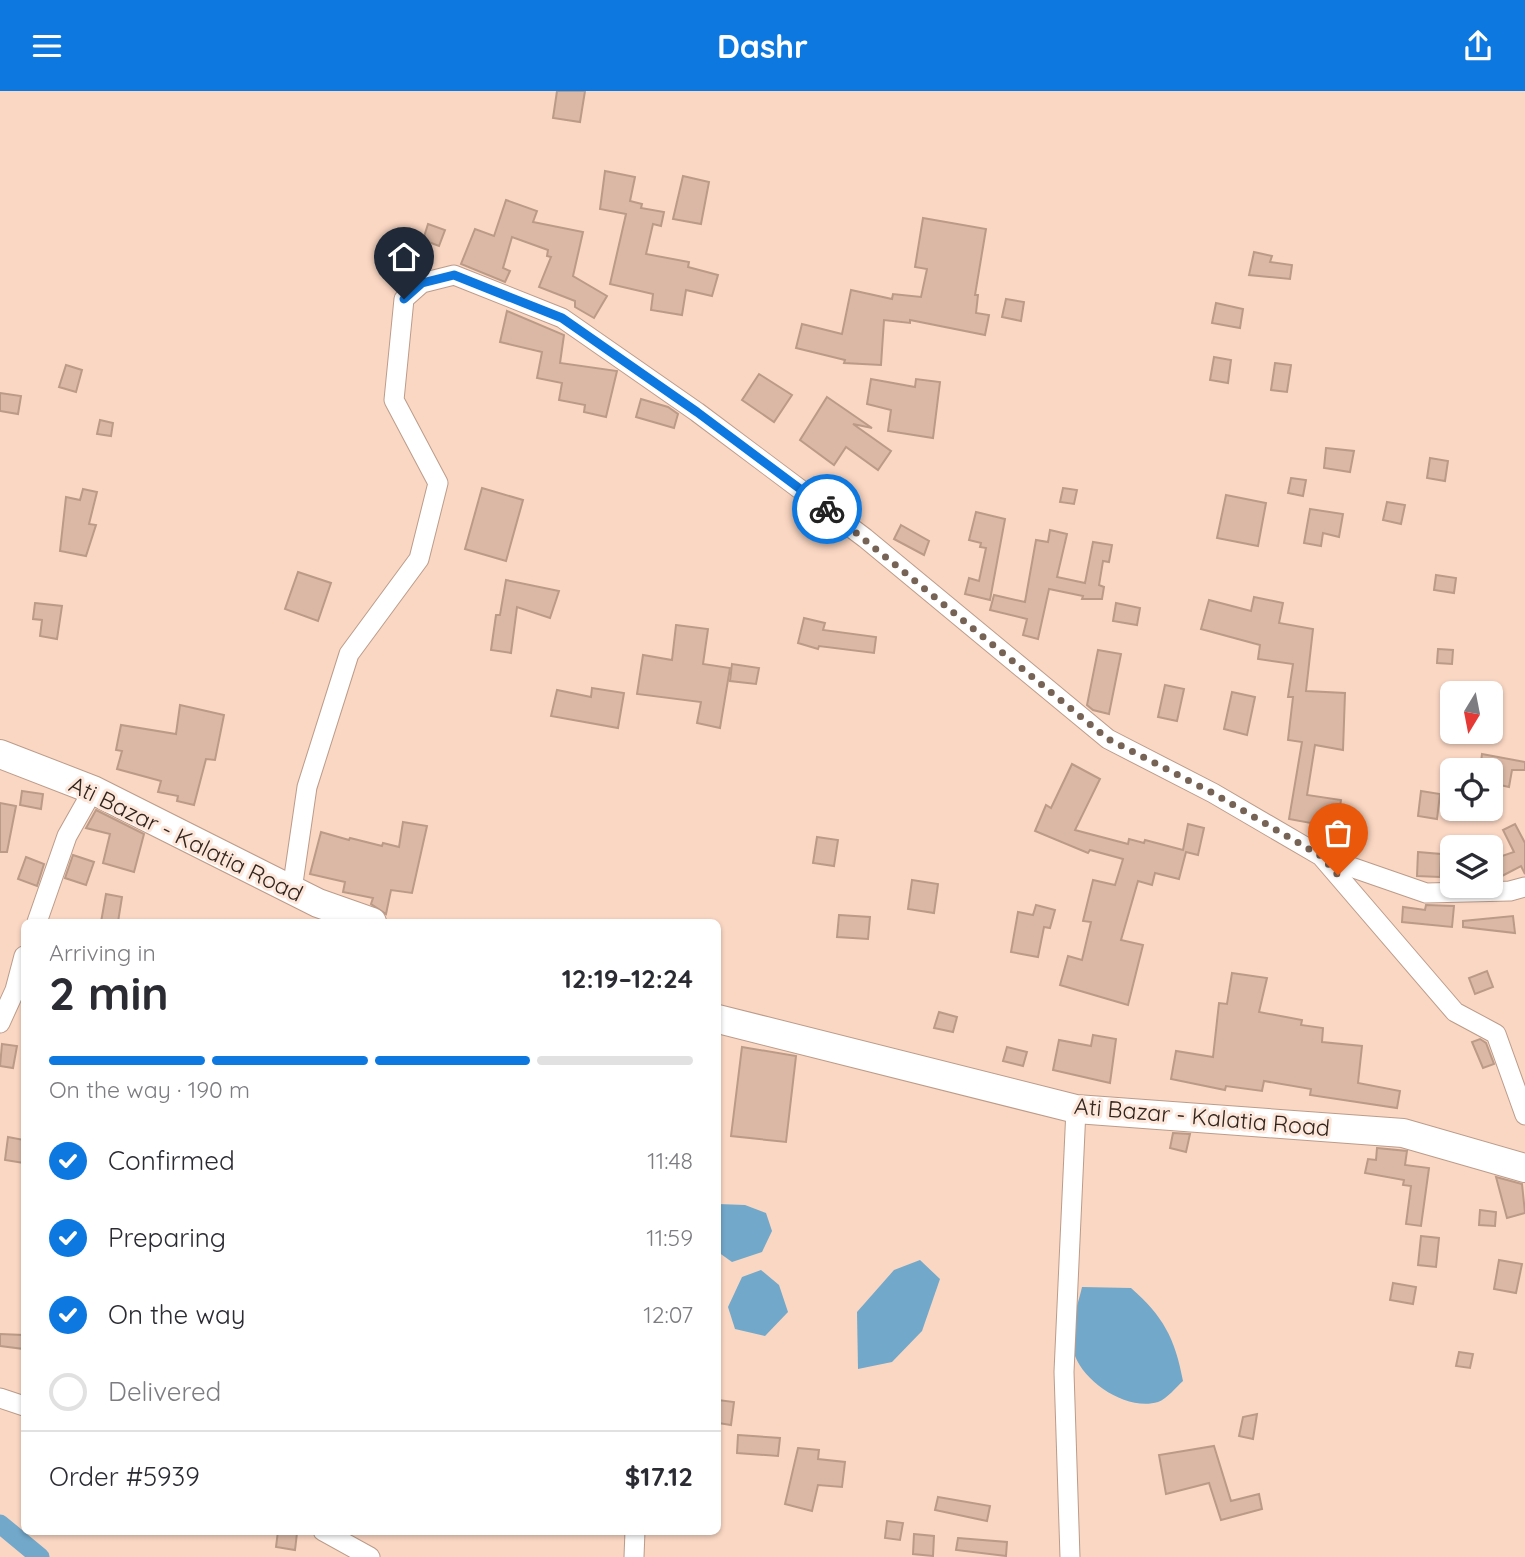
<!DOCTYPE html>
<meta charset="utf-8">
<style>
:root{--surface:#fff;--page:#f7f7f7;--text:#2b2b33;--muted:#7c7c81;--line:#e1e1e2;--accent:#0d78e0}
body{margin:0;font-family:Quicksand,sans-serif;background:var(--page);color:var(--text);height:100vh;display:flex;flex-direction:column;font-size:26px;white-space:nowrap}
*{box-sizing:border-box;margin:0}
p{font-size:23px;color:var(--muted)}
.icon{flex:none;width:38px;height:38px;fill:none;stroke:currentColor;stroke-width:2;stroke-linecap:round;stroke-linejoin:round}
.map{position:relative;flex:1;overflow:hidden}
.panel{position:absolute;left:21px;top:828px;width:700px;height:616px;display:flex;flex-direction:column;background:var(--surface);border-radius:10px;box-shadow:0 2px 5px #0004}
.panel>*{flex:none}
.needle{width:46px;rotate:190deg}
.tools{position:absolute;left:1440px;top:590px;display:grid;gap:14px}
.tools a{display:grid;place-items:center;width:63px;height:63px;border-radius:10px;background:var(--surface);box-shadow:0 2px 5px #0004;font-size:35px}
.pin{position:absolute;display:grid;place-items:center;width:60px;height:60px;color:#fff;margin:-72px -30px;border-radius:50% 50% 50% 0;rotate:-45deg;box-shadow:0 0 7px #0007}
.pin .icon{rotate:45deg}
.courier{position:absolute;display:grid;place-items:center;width:70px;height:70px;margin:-35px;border:5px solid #0d78e0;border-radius:50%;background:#fff;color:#222;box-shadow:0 2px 9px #0007}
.headline em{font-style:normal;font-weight:700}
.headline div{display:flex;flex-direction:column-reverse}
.headline{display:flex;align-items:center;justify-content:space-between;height:119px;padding:0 28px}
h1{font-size:46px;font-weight:700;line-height:52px}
.bar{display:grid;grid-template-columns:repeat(4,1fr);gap:10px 7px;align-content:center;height:84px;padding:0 28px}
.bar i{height:9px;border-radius:5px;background:var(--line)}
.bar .selected{background:var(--accent)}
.bar p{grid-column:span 4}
.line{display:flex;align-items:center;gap:18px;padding:0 28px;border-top:2px solid var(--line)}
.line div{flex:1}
ol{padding:0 28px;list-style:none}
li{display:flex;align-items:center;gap:21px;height:77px}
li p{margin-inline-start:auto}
li .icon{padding:7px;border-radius:50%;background:var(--accent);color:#fff;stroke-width:4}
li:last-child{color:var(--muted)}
li i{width:38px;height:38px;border:4px solid var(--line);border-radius:50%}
header{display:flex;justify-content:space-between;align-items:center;height:91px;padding:0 28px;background:var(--accent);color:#fff;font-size:32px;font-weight:700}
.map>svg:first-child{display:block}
.water{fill:#72a8ca}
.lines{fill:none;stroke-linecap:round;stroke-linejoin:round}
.canal{stroke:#72a8ca;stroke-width:19}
.building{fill:#dbb8a5;stroke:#bb9a87;stroke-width:2}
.street-casing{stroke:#bc9b89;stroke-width:21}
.secondary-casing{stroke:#bc9b89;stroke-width:30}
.street{stroke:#fff;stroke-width:19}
.secondary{stroke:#fff;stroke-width:28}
.done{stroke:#776356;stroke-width:7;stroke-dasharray:0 12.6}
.route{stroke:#0d78e0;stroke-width:9}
.labels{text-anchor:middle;stroke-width:6;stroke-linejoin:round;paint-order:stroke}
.street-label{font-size:23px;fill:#31241c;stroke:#fde7db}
</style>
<header><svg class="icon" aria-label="menu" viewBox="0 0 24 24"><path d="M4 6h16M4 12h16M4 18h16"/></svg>Dashr<svg class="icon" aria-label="share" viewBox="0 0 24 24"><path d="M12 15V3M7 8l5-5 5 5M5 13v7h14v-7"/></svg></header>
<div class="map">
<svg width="1525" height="1466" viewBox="0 0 1525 1466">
<rect width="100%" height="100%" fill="#fad7c3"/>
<g class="water">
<path d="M718 1113 745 1114 766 1122 772 1140 762 1161 732 1171 718 1161Z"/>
<path d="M920 1169 940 1188 922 1240 892 1271 858 1278 857 1221 894 1179Z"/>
<path d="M761 1179 779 1194 788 1221 765 1245 735 1238 728 1216 742 1186Z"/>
<path d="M1082 1196 1131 1197C1163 1225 1175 1247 1183 1290 1176 1296 1167 1308 1158 1311 1128 1320 1086 1293 1075 1265 1066 1243 1077 1218 1082 1196Z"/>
</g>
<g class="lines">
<path class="canal" d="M0 1433 40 1466"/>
</g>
<g class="building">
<path d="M557 0H585L580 31 553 27Z"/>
<path d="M605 80 635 86 630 110 642 113 641 117 664 121 661 135 653 133 646 163 689 171 688 176 718 184 712 205 686 199 682 224 651 219 653 203 610 193 626 123 600 118Z"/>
<path d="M683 85 709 91 701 133 673 128Z"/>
<path d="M506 109 537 120 533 131 583 141 573 185 607 205 594 227 575 216V210L539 196 551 166 547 165 548 159 512 146 503 177 510 180 505 191 461 173 475 138 494 145Z"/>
<path d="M923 127 986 138 975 204H978L976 222 989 224 985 244 910 229V232L884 229 881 274 844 272 845 269 796 257 802 233 842 243 851 199 892 208 893 203 921 206 927 178 915 176Z"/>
<path d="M428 133 445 139 439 155 423 149Z"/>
<path d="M1254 161 1272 165 1270 171 1292 174 1290 188 1249 184Z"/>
<path d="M1006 208 1024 211 1021 230 1002 226Z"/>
<path d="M1216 212 1243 218 1240 237 1212 232Z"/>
<path d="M507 220 564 244 560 272 617 280 606 326 584 321 585 314 559 309 562 292 537 287 542 261 500 251Z"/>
<path d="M1214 266 1231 269 1228 292 1210 289Z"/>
<path d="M1275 272 1291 274 1287 301 1271 299Z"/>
<path d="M66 274 82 279 76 301 59 296Z"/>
<path d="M759 283 792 304 774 331 742 309Z"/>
<path d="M871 288 915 296 916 288 940 291 933 347 888 340 891 319 867 313Z"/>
<path d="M0 302 21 305 18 323 0 320Z"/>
<path d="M827 306 872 337 853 333 891 360 878 379 846 356 834 374 800 349Z"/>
<path d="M641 308 668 316 678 323 674 337 636 326Z"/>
<path d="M100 329 113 332 111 345 97 343Z"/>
<path d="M1326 357 1354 360 1350 381 1324 377Z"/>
<path d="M1430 367 1448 370 1445 390 1427 387Z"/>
<path d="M1291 387 1306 389 1303 405 1288 402Z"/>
<path d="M482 397 523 409 506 470 465 458Z"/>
<path d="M1063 397 1077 399 1074 413 1060 411Z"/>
<path d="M83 398 97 401 89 433 96 434 86 465 60 460 66 406 80 409Z"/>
<path d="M1226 404 1266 412 1258 455 1217 447Z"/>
<path d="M1387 411 1405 414 1401 433 1383 429Z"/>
<path d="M1310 418 1343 423 1339 446 1323 442 1321 455 1304 452Z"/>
<path d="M976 421 1005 428 990 509 965 503 969 487 979 490 986 457 980 456 981 452 969 449Z"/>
<path d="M901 434 929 450 924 464 894 448Z"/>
<path d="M1050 439 1067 443 1057 486 1085 492 1093 451 1112 454 1109 471 1103 470 1099 494 1104 496 1102 508H1082L1083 505 1049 498 1038 548 1023 544 1027 528 990 519 994 504 1025 511 1036 449 1048 451Z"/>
<path d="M298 481 331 492 318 530 285 518Z"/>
<path d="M1436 484 1456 487 1454 502 1434 499Z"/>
<path d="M506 489 559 500 550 527 517 516 511 562 491 559 496 524H500Z"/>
<path d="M1254 506 1283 512 1279 532 1313 538 1306 600 1345 602 1343 659 1315 654 1307 704 1341 709 1336 741 1310 737 1311 732 1289 728 1302 651 1288 649 1293 606H1288L1293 573 1258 568 1260 554 1201 538 1209 509 1251 520Z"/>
<path d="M35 512 62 515 57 548 40 545 42 529 33 528Z"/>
<path d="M1116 512 1140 517 1137 534 1113 530Z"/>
<path d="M804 527 825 532 823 539 876 546 874 562 819 555 818 558 798 552Z"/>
<path d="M676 534 708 538 703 573 730 577 720 637 697 632 701 611 637 603 643 564 672 569Z"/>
<path d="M1438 558 1453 559 1452 573 1437 572Z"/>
<path d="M1098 559 1121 563 1109 623 1093 619 1087 614Z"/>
<path d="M732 573 759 577 756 593 730 590Z"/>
<path d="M1165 594 1184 598 1177 630 1158 626Z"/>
<path d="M592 597 624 602 618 637 551 625 557 599 591 606Z"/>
<path d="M1232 601 1255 606 1247 644 1224 638Z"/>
<path d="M180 614 224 624 215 669 206 668 194 714 177 710 178 705 158 701 161 690 117 678 122 660 116 659 121 634 176 643Z"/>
<path d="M1482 663 1525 671V679H1512L1509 696 1491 692V679H1480Z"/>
<path d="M1072 673 1100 688 1075 739 1128 753 1129 748 1144 752 1145 749 1183 759 1188 733 1204 737 1198 764 1186 761 1179 788 1155 782 1152 794 1138 790 1121 849 1143 854 1128 914 1060 894 1068 865 1082 869 1091 831 1083 830 1093 789 1115 794 1123 768 1090 759 1088 762 1035 740 1046 714 1051 717Z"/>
<path d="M22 700 43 703 41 718 20 714Z"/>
<path d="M1421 700 1440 703 1437 728 1418 725Z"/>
<path d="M0 712 16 715 7 761H0Z"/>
<path d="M96 719 144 743 134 781 103 772 110 743 86 737Z"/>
<path d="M403 731 427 735 412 802 391 799 386 823 371 813 373 807 343 801 345 791 310 783 321 741 349 749 350 747 382 755 383 752 399 756Z"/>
<path d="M1515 733 1525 752V783L1521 775 1500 786 1493 768 1514 761 1503 739Z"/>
<path d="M817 746 838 749 834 775 813 772Z"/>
<path d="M1418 761 1441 763 1440 786 1417 785Z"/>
<path d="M73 764 94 771 86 794 65 787Z"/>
<path d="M26 766 44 773 37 795 18 788Z"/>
<path d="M912 789 938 793 934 822 908 818Z"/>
<path d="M106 803 122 806 118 831H101Z"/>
<path d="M1036 814 1055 819 1050 837 1044 836 1038 866 1011 861 1018 821 1033 824Z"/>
<path d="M1426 814 1454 815 1452 836 1402 831 1403 816 1425 819Z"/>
<path d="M839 824 870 826 868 848 837 846Z"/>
<path d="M1513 825 1515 842 1463 836V830Z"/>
<path d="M1487 880 1493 896 1475 903 1469 887Z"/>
<path d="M1232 882 1267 887 1259 921 1302 929 1301 934 1323 937 1322 951 1362 955 1358 992 1400 1000 1397 1017 1310 1004 1311 998 1264 990 1262 1000 1226 995 1225 999 1171 988 1176 960 1213 966 1219 912 1227 913Z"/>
<path d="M939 921 957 926 953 941 934 937Z"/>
<path d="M1093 944 1116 948 1110 992 1053 979 1059 949 1091 955Z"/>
<path d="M1480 948 1486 952 1494 973 1483 977 1472 951Z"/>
<path d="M2 953 17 955 13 977 0 975Z"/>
<path d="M742 956 796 965 786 1051 731 1045Z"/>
<path d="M1007 956 1027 961 1023 975 1003 970Z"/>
<path d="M1173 1042 1190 1043 1186 1061 1170 1057Z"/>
<path d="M8 1046 24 1049V1072L5 1069Z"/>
<path d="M1377 1057 1407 1060 1405 1074 1429 1077 1421 1135 1406 1133 1411 1095 1403 1094 1404 1089 1365 1082 1368 1068 1376 1069Z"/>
<path d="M1496 1086 1522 1093 1525 1122 1507 1127Z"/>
<path d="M1480 1119 1496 1121 1495 1135 1479 1134Z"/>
<path d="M1421 1145 1439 1147 1436 1176 1418 1174Z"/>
<path d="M1499 1169 1522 1173 1516 1202 1494 1198Z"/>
<path d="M1393 1192 1416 1196 1413 1213 1390 1209Z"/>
<path d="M0 1243 24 1244V1258L0 1255Z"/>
<path d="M1459 1261 1473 1263 1470 1277 1456 1275Z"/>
<path d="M718 1309 734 1311 731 1334 718 1332Z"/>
<path d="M1257 1323 1253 1348 1239 1345 1243 1326Z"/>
<path d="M738 1344 780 1347 778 1365 737 1362Z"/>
<path d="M1214 1355 1231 1410 1259 1403 1262 1418 1221 1429 1209 1392 1166 1403 1159 1364Z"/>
<path d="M798 1357 819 1359 818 1368 845 1371 842 1396 818 1394 812 1420 785 1413Z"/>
<path d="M938 1406 990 1415 987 1430 935 1419Z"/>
<path d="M887 1430 903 1432 900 1449 885 1447Z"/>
<path d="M278 1440 297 1442 295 1459 276 1456Z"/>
<path d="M914 1443 934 1445 933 1465 913 1463Z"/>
<path d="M958 1447 1007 1451 1006 1465 956 1459Z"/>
</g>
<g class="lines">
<g class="street-casing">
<g id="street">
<path d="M1325 767 1426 802 1510 800 1525 796"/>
<path d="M292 799 307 696 349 563 419 468 438 392 394 309 404 208 422 192 454 184 562 227 697 321 865 447 1108 648 1213 702 1321 765 1455 921 1496 943 1525 1024"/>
<path d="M37 831 67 745 93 699"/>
<path d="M0 932 15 899 24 865"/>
<path d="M0 1307 24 1315"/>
<path d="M323 1440 370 1466"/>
<path d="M634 1466 635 1440"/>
<path d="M1070 1466 1064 1281 1076 1018"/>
</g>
</g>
<g class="secondary-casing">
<g id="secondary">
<path d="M0 663 93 699 318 812 372 831"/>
<path d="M718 928 1076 1018 1403 1042 1525 1077"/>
</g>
</g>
<use href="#street" class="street"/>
<use href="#secondary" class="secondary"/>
</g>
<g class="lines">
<path class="done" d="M827 418 1108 648 1213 702 1321 765 1338 784"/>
<path class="route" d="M404 208 422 192 454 184 562 227 697 321 827 418"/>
</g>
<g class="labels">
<g class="street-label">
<text transform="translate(186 748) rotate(26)" y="8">Ati Bazar - Kalatia Road</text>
<text transform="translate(1202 1026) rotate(5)" y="8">Ati Bazar - Kalatia Road</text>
</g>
</g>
</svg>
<div class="tools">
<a><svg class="needle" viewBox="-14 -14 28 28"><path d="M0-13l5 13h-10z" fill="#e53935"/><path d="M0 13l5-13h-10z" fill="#7c7c81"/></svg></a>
<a><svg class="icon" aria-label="locate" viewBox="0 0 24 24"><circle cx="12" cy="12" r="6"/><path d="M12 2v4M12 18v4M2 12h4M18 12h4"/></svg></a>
<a><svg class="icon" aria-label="layers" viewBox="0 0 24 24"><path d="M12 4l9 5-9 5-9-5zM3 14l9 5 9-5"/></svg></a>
</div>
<div class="pin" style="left:1338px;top:784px;background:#ea580c"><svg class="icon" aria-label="bag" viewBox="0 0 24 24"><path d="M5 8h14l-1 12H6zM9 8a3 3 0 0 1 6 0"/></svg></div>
<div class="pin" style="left:404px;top:208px;background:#1f2937"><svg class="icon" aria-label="home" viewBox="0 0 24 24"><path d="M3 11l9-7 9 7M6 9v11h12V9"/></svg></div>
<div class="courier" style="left:827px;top:418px"><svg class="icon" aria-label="bike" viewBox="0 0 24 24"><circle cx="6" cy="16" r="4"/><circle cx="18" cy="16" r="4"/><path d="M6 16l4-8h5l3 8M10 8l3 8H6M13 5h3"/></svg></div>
<section class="panel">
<div class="headline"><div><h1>2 min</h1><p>Arriving in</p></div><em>12:19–12:24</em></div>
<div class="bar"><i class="selected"></i><i class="selected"></i><i class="selected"></i><i></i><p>On the way · 190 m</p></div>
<ol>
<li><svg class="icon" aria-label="check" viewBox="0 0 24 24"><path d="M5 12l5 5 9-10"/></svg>Confirmed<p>11:48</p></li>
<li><svg class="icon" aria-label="check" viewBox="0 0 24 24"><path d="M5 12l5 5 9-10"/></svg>Preparing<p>11:59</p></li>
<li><svg class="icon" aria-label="check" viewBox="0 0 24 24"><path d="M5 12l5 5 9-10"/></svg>On the way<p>12:07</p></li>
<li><i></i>Delivered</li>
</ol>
<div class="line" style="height:91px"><div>Order #5939</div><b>$17.12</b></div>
</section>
</div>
